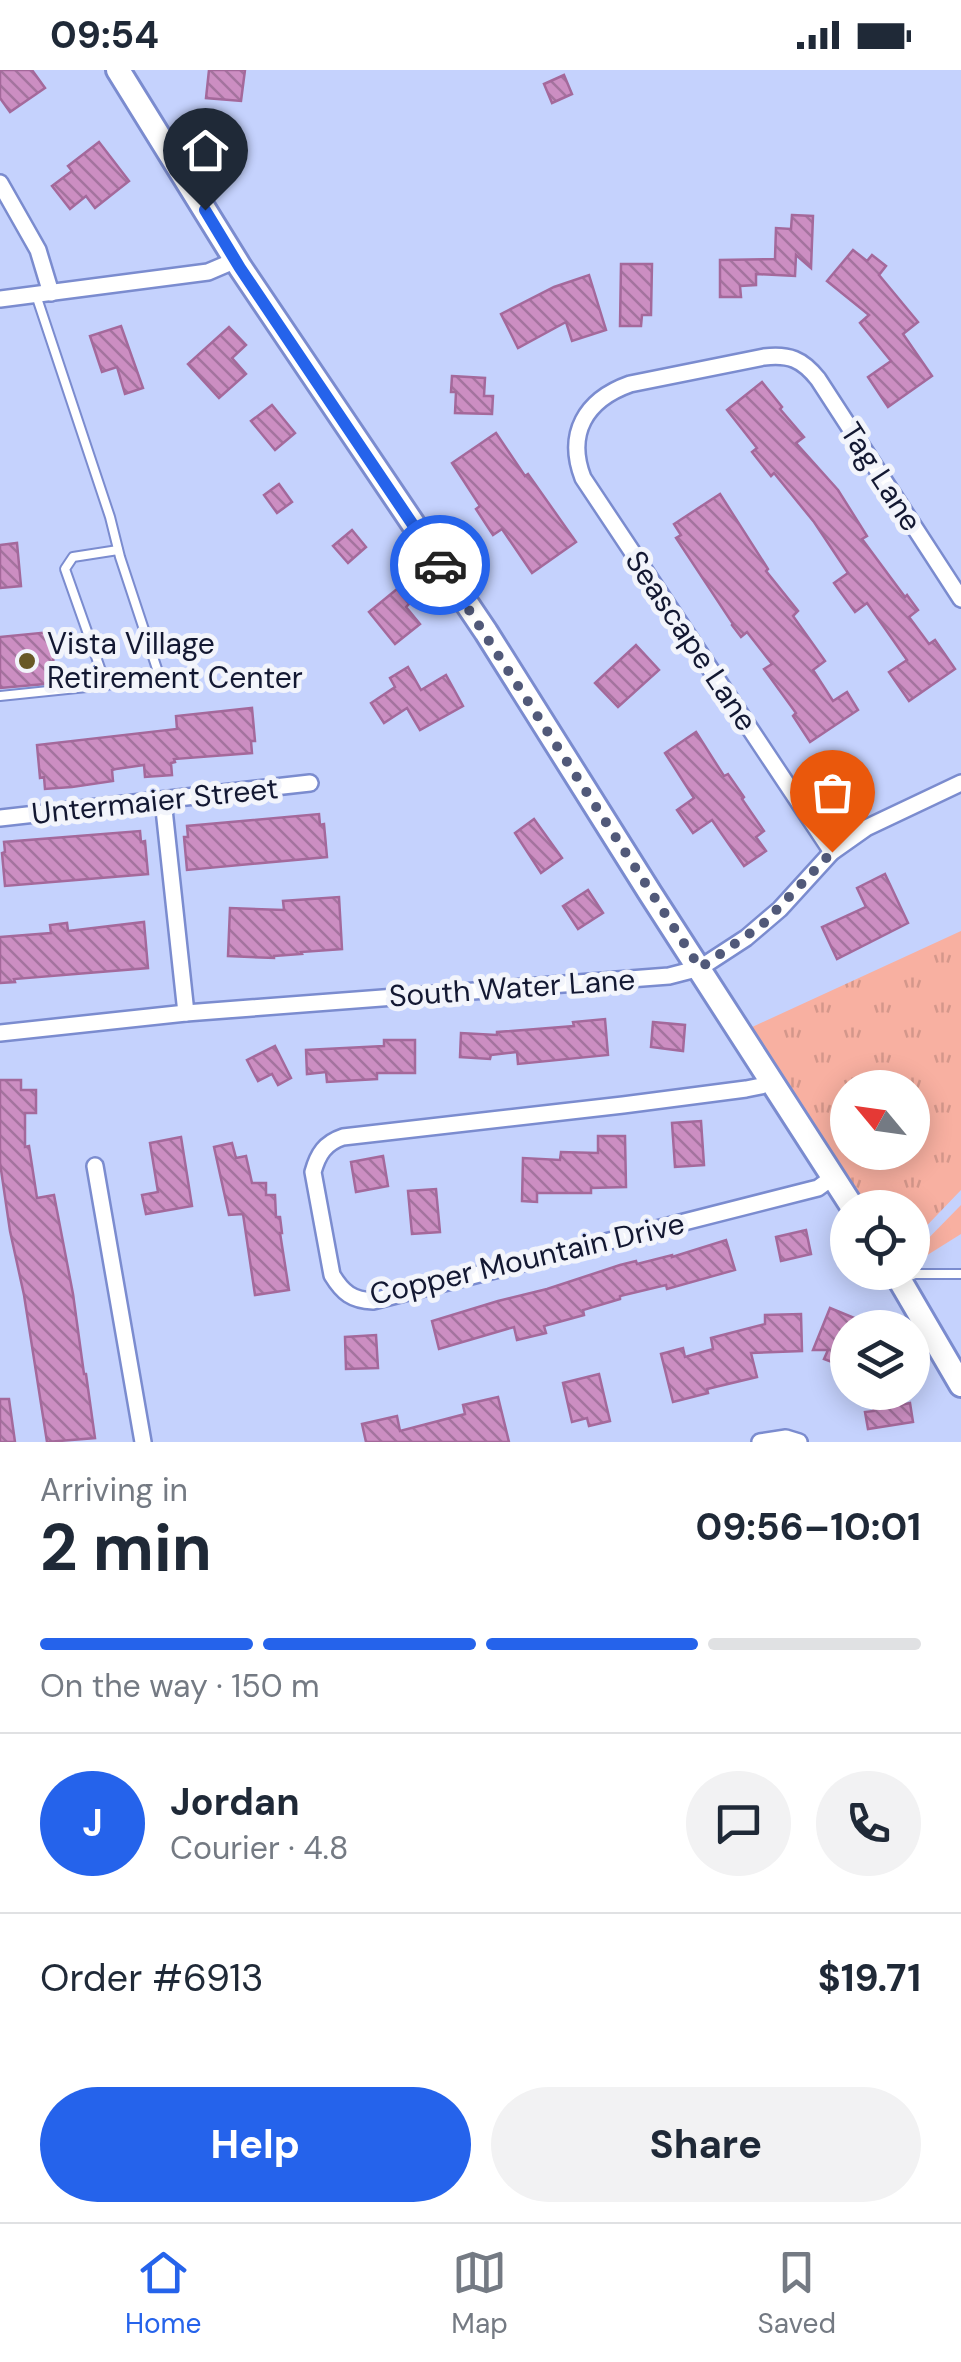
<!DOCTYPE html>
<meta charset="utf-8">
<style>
:root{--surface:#fff;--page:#f2f2f3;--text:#1f2937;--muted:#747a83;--line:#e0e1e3;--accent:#2563eb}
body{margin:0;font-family:"DM Sans",sans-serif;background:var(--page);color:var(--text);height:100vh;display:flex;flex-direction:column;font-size:38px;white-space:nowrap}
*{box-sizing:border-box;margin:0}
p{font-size:32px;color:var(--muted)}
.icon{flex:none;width:55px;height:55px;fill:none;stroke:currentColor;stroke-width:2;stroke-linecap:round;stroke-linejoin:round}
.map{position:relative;height:1372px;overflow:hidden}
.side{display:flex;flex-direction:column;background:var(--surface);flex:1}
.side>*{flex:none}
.needle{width:65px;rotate:299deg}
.fabs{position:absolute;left:830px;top:1000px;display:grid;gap:20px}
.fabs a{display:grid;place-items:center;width:100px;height:100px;border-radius:50%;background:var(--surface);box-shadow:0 5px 25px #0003;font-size:50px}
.pin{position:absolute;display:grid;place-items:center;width:85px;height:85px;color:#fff;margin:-102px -42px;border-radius:50% 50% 50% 0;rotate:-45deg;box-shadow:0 0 10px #0007}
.pin .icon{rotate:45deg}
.courier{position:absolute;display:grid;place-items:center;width:100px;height:100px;margin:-50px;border:8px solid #2563eb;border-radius:50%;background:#fff;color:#222;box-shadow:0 2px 12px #0007}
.summary em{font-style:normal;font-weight:700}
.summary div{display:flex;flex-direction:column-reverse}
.summary{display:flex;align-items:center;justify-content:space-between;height:170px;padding:0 40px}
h1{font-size:65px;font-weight:700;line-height:75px}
.bar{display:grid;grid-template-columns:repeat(4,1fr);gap:15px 10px;align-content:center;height:120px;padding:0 40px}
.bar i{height:12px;border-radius:8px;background:var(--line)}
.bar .active{background:var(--accent)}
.bar p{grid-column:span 4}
.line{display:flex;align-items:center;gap:25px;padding:0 40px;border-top:2px solid var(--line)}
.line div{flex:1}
.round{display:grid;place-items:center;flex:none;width:105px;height:105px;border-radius:52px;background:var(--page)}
.primary-button{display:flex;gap:20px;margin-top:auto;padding:20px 40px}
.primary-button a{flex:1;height:115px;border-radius:60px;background:var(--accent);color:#fff;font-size:40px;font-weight:700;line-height:115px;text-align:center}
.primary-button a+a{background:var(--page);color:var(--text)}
.status{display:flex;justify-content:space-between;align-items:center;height:70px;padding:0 50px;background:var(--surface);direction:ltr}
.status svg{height:28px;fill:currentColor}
.tab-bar{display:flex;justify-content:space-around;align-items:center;height:140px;border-top:2px solid var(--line);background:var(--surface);font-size:28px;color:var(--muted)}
.tab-bar a{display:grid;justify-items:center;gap:5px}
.tab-bar .active{color:var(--accent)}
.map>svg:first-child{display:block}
.grass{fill:url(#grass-tufts);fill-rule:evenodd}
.building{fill:url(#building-back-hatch);stroke:#a4699b;stroke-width:2.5}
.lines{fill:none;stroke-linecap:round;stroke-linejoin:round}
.lane-casing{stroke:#7b8ccf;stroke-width:12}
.street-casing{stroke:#7b8ccf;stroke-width:20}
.secondary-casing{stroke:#7b8ccf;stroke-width:28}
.lane{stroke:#fff;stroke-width:8}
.street{stroke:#fff;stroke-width:15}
.secondary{stroke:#fff;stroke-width:22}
.done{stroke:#515979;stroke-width:10;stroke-dasharray:0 18}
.route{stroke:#2563eb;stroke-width:12}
.poi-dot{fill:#685825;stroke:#f2f4fb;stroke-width:4}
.labels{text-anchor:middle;stroke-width:10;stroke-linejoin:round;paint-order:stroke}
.street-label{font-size:30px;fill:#131832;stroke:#f2f4fb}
.poi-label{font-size:30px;fill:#131832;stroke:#f2f4fb;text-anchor:start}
</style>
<div class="status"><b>09:54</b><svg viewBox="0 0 49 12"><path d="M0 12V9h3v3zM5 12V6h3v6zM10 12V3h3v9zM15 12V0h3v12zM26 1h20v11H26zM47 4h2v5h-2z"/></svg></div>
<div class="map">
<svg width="961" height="1372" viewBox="0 0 961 1372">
<defs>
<pattern id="grass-tufts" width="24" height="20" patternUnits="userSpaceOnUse" patternTransform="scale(2.5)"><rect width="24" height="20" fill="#f8b0a1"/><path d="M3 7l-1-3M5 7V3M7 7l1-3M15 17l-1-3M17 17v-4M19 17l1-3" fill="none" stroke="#d4978b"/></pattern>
<pattern id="building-back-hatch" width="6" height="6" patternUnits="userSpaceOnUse" patternTransform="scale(2.5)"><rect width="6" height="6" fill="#cc8ec2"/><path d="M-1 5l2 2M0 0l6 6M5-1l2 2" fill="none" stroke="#a4739e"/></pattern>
</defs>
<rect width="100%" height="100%" fill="#c5d2fd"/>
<g class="grass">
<path d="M961 861V1120L913 1170 912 1138 868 1137 750 958ZM848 1018H912V1082H848Z"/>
<path d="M961 1135V1164L913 1194V1184Z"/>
</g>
<g class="building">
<path d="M0 0H32L45 18 10 42 0 28Z"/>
<path d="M209 0H245L241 31 206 28Z"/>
<path d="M564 5 572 24 552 33 544 14Z"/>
<path d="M99 72 129 111 95 138 86 126 70 139 52 116 72 101 68 96Z"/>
<path d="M792 145 813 146 811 198 796 185 795 206 756 204V215L740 216 741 227H720V190L775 189 776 158 791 159Z"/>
<path d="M853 180 867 191 872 185 886 196 879 205 918 252 903 264 932 306 888 337 868 307 891 291 860 253 869 245 827 211Z"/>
<path d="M621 194H652L651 245H642L641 256H620Z"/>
<path d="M589 205 606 260 572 271 566 252 518 278 501 244 554 217Z"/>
<path d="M121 256 143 318 125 324 117 297 102 302 90 266Z"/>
<path d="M229 257 246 275 232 288 246 304 219 328 188 294Z"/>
<path d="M452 306 485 308 484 326H493L492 344 455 343 456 322H451Z"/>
<path d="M762 312 782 337 780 339 804 367 796 373 838 420 867 466 862 469 905 527 907 525 918 540 909 547 929 574 935 570 955 599 909 631 889 602 907 590 867 533 855 542 834 513 848 503 814 452 774 403 771 406 752 382 757 378 727 340Z"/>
<path d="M272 335 295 363 275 380 251 351Z"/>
<path d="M496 363 525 406 528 404 576 472 532 503 502 459 493 465 476 439 480 436 452 393Z"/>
<path d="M279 414 292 432 277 443 264 425Z"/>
<path d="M720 424 768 499 766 501 798 541 793 546 825 591 813 600 833 631 847 622 858 640 810 672 793 646 796 643 764 599 772 594 747 562 741 567 732 555 733 554 676 468 681 465 674 454Z"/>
<path d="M352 460 366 477 348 493 333 476Z"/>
<path d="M17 473 21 516 0 518V475Z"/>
<path d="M397 519 409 534 406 537 420 554 395 574 369 542Z"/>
<path d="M50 562 56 613 0 618V567Z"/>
<path d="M636 575 659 600 618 637 595 613Z"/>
<path d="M408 597 421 620 446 605 463 636 420 660 407 638 384 653 371 633 395 617 390 608Z"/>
<path d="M252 638 255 671H251L252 683 174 689 175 692 171 693 172 705 145 707 144 695 116 699 112 700 113 711 72 717 45 719 44 707 40 708 37 675 177 659 176 646Z"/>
<path d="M696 662 724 706 728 704 744 727 742 729 764 761 756 767 766 781 744 796 712 750 693 763 677 740 694 728 665 683Z"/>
<path d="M319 744 320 755 324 754 327 787 187 800 184 767H188L187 756Z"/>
<path d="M534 749 562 788 541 803 515 763Z"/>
<path d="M140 761 141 772 145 771 148 804 5 816 2 783 5 782 4 772Z"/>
<path d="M885 804 908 853 837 889 822 857 866 837 857 818Z"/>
<path d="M588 820 603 843 578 859 563 836Z"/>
<path d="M339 827 342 879 301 882 302 884 274 886V888L228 886 230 838 284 840 283 831Z"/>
<path d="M144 852 148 898 14 909 15 912 0 913V867L51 863 50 855 67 853 68 861Z"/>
<path d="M605 949 608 985 518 994 517 982 491 985 490 989 460 987 461 963 497 965V962L574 956 573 952Z"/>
<path d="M653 952 685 955 683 981 651 977Z"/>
<path d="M384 970H415V1003H377V1009L327 1012 326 1002 307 1004 306 980 384 976Z"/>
<path d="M275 976 291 1008 278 1015 272 1004 258 1011 247 990Z"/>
<path d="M0 1010H21V1020H36V1043H25V1077L29 1076 37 1128 54 1125 73 1224 84 1304H86L95 1368 47 1372 24 1225 10 1161 0 1093Z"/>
<path d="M701 1051 704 1095 675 1097 672 1053Z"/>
<path d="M598 1066H625L626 1117 591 1118V1123H537V1132L522 1131 523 1088 560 1090 561 1082 598 1083Z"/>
<path d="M181 1067 192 1136 146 1144 142 1125 158 1122 150 1073Z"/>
<path d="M232 1073 236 1088 246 1086 252 1113H266V1125H275L276 1147H280L282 1163H280L289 1220 255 1225 243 1144 229 1145 214 1077Z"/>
<path d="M383 1086 388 1116 356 1122 351 1092Z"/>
<path d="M436 1119 440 1162 412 1164 408 1121Z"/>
<path d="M806 1160 811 1184 781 1191 776 1167Z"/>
<path d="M726 1170 735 1200 667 1219 666 1215 620 1226V1229L583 1240 584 1245 544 1256 546 1263 517 1270 514 1257 439 1279 432 1251 498 1231 547 1219 620 1195 636 1191 637 1194 672 1185V1187Z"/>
<path d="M830 1238 876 1257 848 1258V1298L824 1289 828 1280H813Z"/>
<path d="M801 1244 802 1281 751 1283 757 1307 707 1319 708 1323 673 1332 661 1284 683 1278 685 1287 713 1279 711 1268 765 1254V1245Z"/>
<path d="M376 1265 378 1298 346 1299 345 1267Z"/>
<path d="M599 1304 610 1351 589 1356 587 1348 572 1352 563 1313Z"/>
<path d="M899 1322 901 1335 910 1333 913 1352 868 1359 865 1342 874 1341 872 1324Z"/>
<path d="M498 1327 509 1372H366L362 1354 397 1346 400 1361 465 1344 463 1335Z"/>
<path d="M0 1329H9L15 1372H0Z"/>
</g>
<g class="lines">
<g class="lane-casing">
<g id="lane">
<path d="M106 615 65 499 73 487 118 480"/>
<path d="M0 626 106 615 159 605 120 487 110 447 36 225"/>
<path d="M902 1209 915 1204H961"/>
</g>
</g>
<g class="street-casing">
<g id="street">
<path d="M0 113 38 180 51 223"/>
<path d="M0 229 208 202 236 190"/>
<path d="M163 730 186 943"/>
<path d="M0 748 310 713"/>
<path d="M832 782 583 408C566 364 585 330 630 314L764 287C789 284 802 289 818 309L961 529"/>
<path d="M0 963 186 943 669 906 700 898 746 868 780 839 832 782 866 758 961 713"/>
<path d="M771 1009 761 1016 746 1019 623 1035 343 1067C325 1073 318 1084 313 1102L332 1205C343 1223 352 1230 373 1231L810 1120 818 1118 833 1107"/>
<path d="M95 1096 143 1372"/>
<path d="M760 1372 786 1368 799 1372"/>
</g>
</g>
<g class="secondary-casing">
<g id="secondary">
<path d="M118 0 240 197 486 562 650 823 853 1138"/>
<path d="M895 1202 961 1315"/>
</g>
</g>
<use href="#lane" class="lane"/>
<use href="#street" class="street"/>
<use href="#secondary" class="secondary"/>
</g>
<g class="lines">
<path class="done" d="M440 495 700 898 762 855 832 782"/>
<path class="route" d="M205 140 240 198 440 495"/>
</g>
<circle class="poi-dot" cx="27" cy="591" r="10"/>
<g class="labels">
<g class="street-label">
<text transform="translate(881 407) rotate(57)" y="10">Tag Lane</text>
<text transform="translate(691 571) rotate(56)" y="10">Seascape Lane</text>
<text transform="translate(155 731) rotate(-6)" y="10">Untermaier Street</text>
<text transform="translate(512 918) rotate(-4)" y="10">South Water Lane</text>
<text transform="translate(527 1189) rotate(-13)" y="10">Copper Mountain Drive</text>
</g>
<g class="poi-label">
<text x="47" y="584">Vista Village<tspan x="47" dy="34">Retirement Center</tspan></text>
</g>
</g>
</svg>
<div class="fabs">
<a><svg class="needle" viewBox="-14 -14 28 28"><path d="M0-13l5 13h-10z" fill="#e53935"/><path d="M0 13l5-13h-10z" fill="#747a83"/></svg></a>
<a><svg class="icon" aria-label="locate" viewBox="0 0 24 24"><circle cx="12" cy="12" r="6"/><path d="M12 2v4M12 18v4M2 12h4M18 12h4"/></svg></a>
<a><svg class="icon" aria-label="layers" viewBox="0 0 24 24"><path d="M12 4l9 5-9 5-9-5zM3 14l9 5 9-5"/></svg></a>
</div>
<div class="pin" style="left:832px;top:782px;background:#ea580c"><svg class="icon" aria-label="bag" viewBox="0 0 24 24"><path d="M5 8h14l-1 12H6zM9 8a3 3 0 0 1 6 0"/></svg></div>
<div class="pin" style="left:205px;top:140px;background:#1f2937"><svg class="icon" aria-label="home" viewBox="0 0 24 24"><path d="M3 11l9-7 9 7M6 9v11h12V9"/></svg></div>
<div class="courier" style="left:440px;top:495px"><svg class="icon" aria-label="car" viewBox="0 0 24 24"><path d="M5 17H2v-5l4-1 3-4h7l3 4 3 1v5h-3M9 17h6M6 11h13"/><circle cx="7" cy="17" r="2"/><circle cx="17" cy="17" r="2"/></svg></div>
</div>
<section class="side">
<div class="summary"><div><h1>2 min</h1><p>Arriving in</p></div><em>09:56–10:01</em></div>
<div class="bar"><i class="active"></i><i class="active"></i><i class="active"></i><i></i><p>On the way · 150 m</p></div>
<div class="line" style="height:180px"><b class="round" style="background:var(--accent);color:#fff">J</b><div><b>Jordan</b><p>Courier · 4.8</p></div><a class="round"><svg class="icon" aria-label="chat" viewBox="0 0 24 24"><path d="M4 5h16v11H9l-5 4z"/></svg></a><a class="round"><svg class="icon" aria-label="phone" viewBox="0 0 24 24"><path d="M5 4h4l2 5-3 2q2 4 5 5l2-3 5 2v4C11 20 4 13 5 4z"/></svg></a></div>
<div class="line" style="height:130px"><div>Order #6913</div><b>$19.71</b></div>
<div class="primary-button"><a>Help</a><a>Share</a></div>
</section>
<nav class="tab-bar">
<a class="active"><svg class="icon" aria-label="home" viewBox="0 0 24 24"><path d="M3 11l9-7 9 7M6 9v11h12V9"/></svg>Home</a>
<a><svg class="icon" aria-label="map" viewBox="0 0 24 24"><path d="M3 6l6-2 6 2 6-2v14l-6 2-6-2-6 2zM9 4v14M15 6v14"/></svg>Map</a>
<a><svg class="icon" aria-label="saved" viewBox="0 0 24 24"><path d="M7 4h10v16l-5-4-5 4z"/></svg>Saved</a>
</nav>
